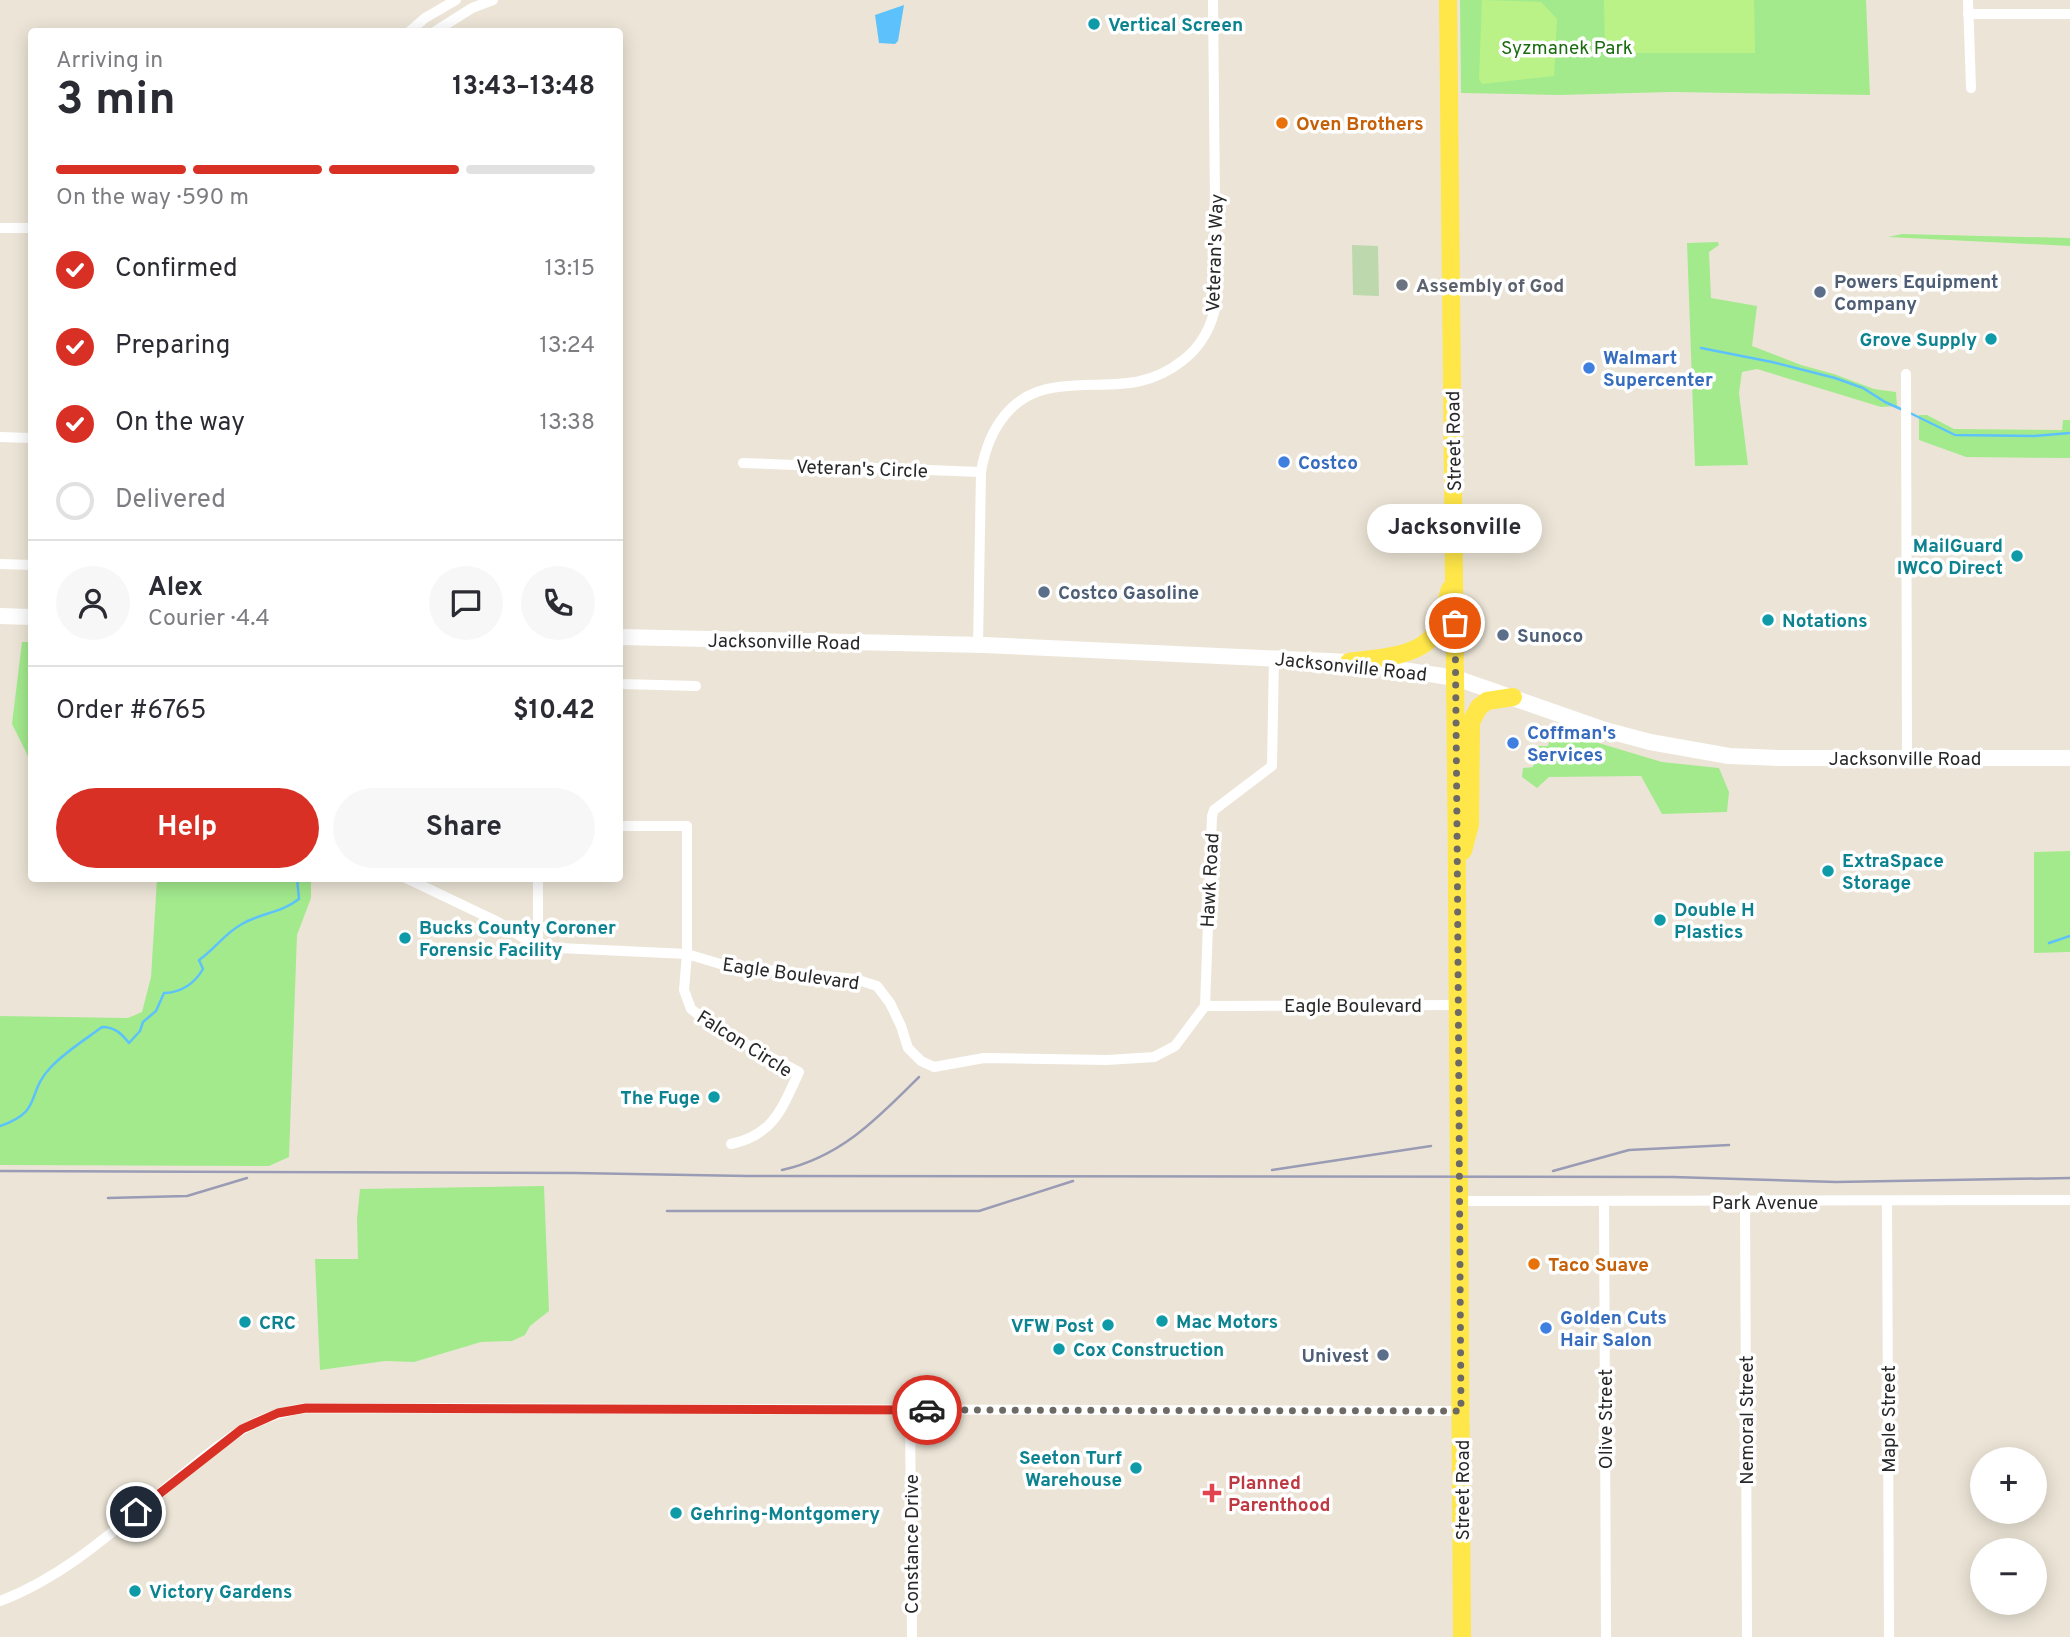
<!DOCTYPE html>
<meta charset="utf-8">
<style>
:root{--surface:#fff;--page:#f7f7f7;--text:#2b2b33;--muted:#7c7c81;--line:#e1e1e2;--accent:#d93025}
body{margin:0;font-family:Overpass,sans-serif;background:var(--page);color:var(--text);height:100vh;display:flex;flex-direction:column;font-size:26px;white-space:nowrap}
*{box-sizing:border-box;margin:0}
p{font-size:23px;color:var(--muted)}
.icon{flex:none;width:38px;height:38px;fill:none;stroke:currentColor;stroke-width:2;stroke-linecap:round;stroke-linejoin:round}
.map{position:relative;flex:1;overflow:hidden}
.drawer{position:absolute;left:28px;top:28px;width:595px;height:854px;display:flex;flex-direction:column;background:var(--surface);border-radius:7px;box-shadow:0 4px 18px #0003}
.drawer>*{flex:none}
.buttons{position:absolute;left:1970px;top:1447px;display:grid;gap:14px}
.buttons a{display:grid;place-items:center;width:77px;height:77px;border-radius:50%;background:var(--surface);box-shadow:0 4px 18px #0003;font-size:35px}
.pin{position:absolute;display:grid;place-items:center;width:60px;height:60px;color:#fff;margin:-30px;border:4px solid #fff;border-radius:50%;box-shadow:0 2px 7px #0007}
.courier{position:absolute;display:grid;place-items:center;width:70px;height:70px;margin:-35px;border:5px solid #d93025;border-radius:50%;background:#fff;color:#222;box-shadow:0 2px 9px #0007}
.bubble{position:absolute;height:49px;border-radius:24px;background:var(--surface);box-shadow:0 4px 18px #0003;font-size:23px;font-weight:700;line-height:49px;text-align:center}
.summary em{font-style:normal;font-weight:700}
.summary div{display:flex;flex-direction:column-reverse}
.summary{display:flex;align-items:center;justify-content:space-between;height:119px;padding:0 28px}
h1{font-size:46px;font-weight:700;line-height:52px}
.bar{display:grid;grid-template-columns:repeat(4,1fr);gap:10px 7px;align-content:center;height:84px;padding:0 28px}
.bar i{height:9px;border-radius:5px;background:var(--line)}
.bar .active{background:var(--accent)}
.bar p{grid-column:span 4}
.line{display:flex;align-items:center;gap:18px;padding:0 28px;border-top:2px solid var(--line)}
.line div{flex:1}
.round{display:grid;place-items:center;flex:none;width:74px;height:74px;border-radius:37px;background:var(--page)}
ol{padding:0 28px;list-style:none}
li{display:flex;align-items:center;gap:21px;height:77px}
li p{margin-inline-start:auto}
li .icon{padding:7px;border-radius:50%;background:var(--accent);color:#fff;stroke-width:4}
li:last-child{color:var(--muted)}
li i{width:38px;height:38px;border:4px solid var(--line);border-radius:50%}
.primary-button{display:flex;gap:14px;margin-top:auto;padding:14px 28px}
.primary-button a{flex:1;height:80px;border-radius:42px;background:var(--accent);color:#fff;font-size:28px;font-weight:700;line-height:80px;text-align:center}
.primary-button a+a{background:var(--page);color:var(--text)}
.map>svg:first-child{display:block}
.green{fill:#a3ea8d}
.cemetery{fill:#bdd8ac}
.pitch{fill:#baf287}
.water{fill:#5dc2fb}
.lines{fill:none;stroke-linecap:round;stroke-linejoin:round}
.stream{stroke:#5dc2fb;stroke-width:2.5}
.street{stroke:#fff;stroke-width:10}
.secondary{stroke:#fff;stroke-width:16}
.primary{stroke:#ffe649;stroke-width:18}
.rail{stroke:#9a9bb4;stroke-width:2.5}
.done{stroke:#6d6a65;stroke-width:7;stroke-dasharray:0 12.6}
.route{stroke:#d93025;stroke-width:9}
.culture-dot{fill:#0f9aa8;stroke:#fff;stroke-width:2.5}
.food-dot{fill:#e8710a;stroke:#fff;stroke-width:2.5}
.worship-dot{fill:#6b7280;stroke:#fff;stroke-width:2.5}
.service-dot{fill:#5c6f8a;stroke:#fff;stroke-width:2.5}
.shop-dot{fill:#3f7fe0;stroke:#fff;stroke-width:2.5}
.health-dot{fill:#e0444e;stroke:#fff;stroke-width:2.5}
.labels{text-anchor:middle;stroke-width:7;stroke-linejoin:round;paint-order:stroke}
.culture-label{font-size:19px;font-weight:bold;fill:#0d838f;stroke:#fff;text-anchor:start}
.park-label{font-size:19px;fill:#1b6b11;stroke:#fff}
.food-label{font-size:19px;font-weight:bold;fill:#c56008;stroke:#fff;text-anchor:start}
.street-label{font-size:19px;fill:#282828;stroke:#fff}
.service-label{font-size:19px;font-weight:bold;fill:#4e5e75;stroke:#fff;text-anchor:start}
.worship-label{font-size:19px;font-weight:bold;fill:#5b616d;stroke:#fff;text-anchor:start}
.shop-label{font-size:19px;font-weight:bold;fill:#366cbe;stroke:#fff;text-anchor:start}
.health-label{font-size:19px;font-weight:bold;fill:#be3a42;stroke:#fff;text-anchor:start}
</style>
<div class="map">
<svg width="2070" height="1637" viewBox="0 0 2070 1637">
<rect width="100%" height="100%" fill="#ece5d7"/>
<g class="green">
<path d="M1460 0H1866L1870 95 1672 92 1558 95 1461 93Z"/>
<path d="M1902 234 2070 238V246L1888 237Z"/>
<path d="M1718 242 1719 245 1709 252 1711 298 1757 306 1752 346 1801 365 1834 374 1874 389 1896 392 1897 406 1881 407 1757 369 1742 372 1739 393 1748 465 1695 466 1687 243Z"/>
<path d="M1919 415H1927L1954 429 2062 430 2063 420H2070V458L1966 457 1919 440Z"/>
<path d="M22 642H31V770L27 754 12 724Z"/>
<path d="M1552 729 1662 762 1719 768 1729 792 1727 812 1662 814 1641 776 1549 777 1537 788 1522 777 1523 768 1533 767 1535 746H1548Z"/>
<path d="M2070 851V952L2034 953V852Z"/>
<path d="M157 879H311V898L297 935 289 1157 269 1166 0 1165V1016L128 1018 142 1012 151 977Z"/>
<path d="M544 1186 549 1311 530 1326 525 1335 512 1341 481 1342 414 1362 385 1361 320 1370 315 1259H358L357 1219 360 1189Z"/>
</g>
<path class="cemetery" d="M1352 245 1378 246 1379 296 1353 295Z"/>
<g class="pitch">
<path d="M1482 0 1541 2 1557 19 1554 76 1482 84 1479 79Z"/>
<path d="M1604 0H1754L1755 53H1605Z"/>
</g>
<path class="water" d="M904 5 898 41 895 44 879 43 875 15Z"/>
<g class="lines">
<g class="stream">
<path d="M1701 348 1772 362 1835 378 1863 388 1885 402 1903 410"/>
<path d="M1910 413 1955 435 2034 436 2070 433"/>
<path d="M2049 943 2070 936"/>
<path d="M0 1126C44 1111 25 1094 51 1067 65 1052 86 1039 102 1027 115 1027 122 1034 129 1043L140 1031 143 1022 156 1011 164 993C181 993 195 983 203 969L199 960C215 949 225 933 242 924 261 913 281 913 299 899L297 878"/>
</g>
<g class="street">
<path d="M1968 0 1971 88"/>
<path d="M1968 14H2070"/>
<path d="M409 32 425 18 456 0"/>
<path d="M434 32 472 8 493 0"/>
<path d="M0 228H32"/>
<path d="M1906 374 1907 758"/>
<path d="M0 437 32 438"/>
<path d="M743 463 981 472"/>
<path d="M0 564 32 565"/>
<path d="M978 645 981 472C988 430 1011 392 1058 387 1105 381 1141 393 1182 361 1201 347 1213 325 1216 302L1213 0"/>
<path d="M620 684 696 686"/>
<path d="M620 826H687V954L684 990 691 1009 719 1030 799 1072C782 1108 774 1135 731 1144"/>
<path d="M406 878 498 922 538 947 687 954 727 966 855 979 877 986 890 1003 901 1026 908 1048 921 1061 934 1067 984 1058 1107 1060 1154 1057 1175 1046 1205 1006"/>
<path d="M538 947V878"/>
<path d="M1205 1006 1212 816 1214 810 1272 766 1274 657"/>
<path d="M1205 1006 1459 1005"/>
<path d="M1460 1201 2070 1200"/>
<path d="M1604 1201 1606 1637"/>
<path d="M1887 1201 1889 1637"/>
<path d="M1745 1202 1747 1637"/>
<path d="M910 1410 912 1637"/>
<path d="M0 1601C66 1576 118 1527 172 1483 215 1448 249 1415 306 1408L1461 1411"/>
</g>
<g class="secondary">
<path d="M0 616 32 617"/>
<path d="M620 637 984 645 1349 662 1456 678 1605 730 1650 742 1729 756 1781 758H2070"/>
</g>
<g class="primary">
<path d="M1448 0C1454 546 1460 1091 1462 1637"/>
<path d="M1349 662C1373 658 1410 658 1429 640 1441 629 1445 604 1450 589"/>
<path d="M1463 851 1470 825 1471 722 1479 707 1487 701 1513 697"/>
</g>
<g class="rail">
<path d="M782 1170C841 1157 878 1118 919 1077"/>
<path d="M1272 1170 1431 1146"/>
<path d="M0 1171 575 1173 747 1176 1673 1177 1836 1182 2070 1178"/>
<path d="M1553 1171 1629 1150 1729 1145"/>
<path d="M108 1198 187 1196 247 1178"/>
<path d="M667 1211H979L1073 1181"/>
</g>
</g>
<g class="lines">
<path class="done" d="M927 1410 1461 1411C1459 1148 1458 886 1455 623"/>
<path class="route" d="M136 1512 242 1429 278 1413 306 1408 927 1410"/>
</g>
<g class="culture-dot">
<circle cx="1094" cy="24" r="7"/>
<circle cx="1991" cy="339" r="7"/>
<circle cx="2017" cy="556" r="7"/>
<circle cx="1768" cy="620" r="7"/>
<circle cx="1828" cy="871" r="7"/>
<circle cx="1660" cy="920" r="7"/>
<circle cx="405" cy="938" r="7"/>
<circle cx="714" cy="1097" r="7"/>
<circle cx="1162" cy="1321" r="7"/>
<circle cx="245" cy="1322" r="7"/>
<circle cx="1108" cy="1325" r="7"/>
<circle cx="1059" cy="1349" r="7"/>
<circle cx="1136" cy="1468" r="7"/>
<circle cx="676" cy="1513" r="7"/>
<circle cx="135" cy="1591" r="7"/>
</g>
<g class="food-dot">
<circle cx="1282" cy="123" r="7"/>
<circle cx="1534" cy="1264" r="7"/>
</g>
<circle class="worship-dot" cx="1402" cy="285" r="7"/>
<g class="service-dot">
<circle cx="1820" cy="292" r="7"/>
<circle cx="1044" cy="592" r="7"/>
<circle cx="1503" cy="635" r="7"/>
<circle cx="1383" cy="1355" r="7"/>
</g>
<g class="shop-dot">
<circle cx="1589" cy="368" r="7"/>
<circle cx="1284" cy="462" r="7"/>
<circle cx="1513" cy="743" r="7"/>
<circle cx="1546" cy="1328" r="7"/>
</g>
<path class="health-dot" d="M1208.5 1482.5h7v7h7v7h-7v7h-7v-7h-7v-7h7z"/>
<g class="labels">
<g class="culture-label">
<text x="1108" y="31">Vertical Screen</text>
<text x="1977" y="346" text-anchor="end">Grove Supply</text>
<text x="2003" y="552" text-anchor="end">MailGuard<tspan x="2003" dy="22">IWCO Direct</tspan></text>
<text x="1782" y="627">Notations</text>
<text x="1842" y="867">ExtraSpace<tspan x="1842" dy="22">Storage</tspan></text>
<text x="1674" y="916">Double H<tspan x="1674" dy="22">Plastics</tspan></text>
<text x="419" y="934">Bucks County Coroner<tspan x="419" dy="22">Forensic Facility</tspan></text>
<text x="700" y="1104" text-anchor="end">The Fuge</text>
<text x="1176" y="1328">Mac Motors</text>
<text x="259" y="1329">CRC</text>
<text x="1094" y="1332" text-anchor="end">VFW Post</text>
<text x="1073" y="1356">Cox Construction</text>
<text x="1122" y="1464" text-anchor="end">Seeton Turf<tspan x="1122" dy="22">Warehouse</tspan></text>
<text x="690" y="1520">Gehring-Montgomery</text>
<text x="149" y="1598">Victory Gardens</text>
</g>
<g class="park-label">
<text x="1567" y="54">Syzmanek Park</text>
</g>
<g class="food-label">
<text x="1296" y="130">Oven Brothers</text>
<text x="1548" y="1271">Taco Suave</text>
</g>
<g class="street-label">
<text transform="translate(1214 253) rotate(-88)" y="7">Veteran's Way</text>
<text transform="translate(1453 441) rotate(-91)" y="7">Street Road</text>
<text transform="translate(862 468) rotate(2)" y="7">Veteran's Circle</text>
<text transform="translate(784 641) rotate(1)" y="7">Jacksonville Road</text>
<text transform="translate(1351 666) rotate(6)" y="7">Jacksonville Road</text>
<text x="1905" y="765">Jacksonville Road</text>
<text transform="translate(1209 880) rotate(-87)" y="7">Hawk Road</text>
<text transform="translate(791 973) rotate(8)" y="7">Eagle Boulevard</text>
<text x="1353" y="1012">Eagle Boulevard</text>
<text transform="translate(745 1043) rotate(32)" y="7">Falcon Circle</text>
<text x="1765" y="1209">Park Avenue</text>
<text transform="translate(1605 1419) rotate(-90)" y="7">Olive Street</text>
<text transform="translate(1888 1419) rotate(-90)" y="7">Maple Street</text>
<text transform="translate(1746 1420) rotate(-90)" y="7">Nemoral Street</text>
<text transform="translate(1462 1490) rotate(-90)" y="7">Street Road</text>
<text transform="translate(911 1544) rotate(-90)" y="7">Constance Drive</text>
</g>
<g class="service-label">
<text x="1834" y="288">Powers Equipment<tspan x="1834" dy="22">Company</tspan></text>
<text x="1058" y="599">Costco Gasoline</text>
<text x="1517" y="642">Sunoco</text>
<text x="1369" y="1362" text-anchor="end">Univest</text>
</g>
<g class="worship-label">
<text x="1416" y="292">Assembly of God</text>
</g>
<g class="shop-label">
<text x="1603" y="364">Walmart<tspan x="1603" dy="22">Supercenter</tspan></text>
<text x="1298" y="469">Costco</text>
<text x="1527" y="739">Coffman's<tspan x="1527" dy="22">Services</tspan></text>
<text x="1560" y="1324">Golden Cuts<tspan x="1560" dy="22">Hair Salon</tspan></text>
</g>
<g class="health-label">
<text x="1228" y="1489">Planned<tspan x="1228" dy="22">Parenthood</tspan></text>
</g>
</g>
</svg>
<div class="buttons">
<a>+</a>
<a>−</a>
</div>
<div class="pin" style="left:1455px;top:623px;background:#ea580c"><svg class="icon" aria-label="bag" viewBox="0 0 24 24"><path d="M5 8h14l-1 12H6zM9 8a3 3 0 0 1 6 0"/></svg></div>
<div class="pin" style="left:136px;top:1512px;background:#1f2937"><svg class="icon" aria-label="home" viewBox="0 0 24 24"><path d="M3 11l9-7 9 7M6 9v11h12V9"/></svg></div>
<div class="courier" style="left:927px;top:1410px"><svg class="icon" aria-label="car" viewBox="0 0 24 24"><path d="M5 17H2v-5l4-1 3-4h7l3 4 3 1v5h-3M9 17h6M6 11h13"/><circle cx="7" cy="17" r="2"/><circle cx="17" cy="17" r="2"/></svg></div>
<div class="bubble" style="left:1367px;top:504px;width:175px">Jacksonville</div>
<section class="drawer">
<div class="summary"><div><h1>3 min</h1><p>Arriving in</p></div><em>13:43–13:48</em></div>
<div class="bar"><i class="active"></i><i class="active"></i><i class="active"></i><i></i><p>On the way · 590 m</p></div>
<ol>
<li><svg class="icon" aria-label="check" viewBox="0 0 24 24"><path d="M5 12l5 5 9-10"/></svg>Confirmed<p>13:15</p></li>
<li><svg class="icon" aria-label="check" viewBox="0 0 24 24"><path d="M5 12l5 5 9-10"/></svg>Preparing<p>13:24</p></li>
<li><svg class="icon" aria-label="check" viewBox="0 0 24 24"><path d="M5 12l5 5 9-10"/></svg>On the way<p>13:38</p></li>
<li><i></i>Delivered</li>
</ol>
<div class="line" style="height:126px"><a class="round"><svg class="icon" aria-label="person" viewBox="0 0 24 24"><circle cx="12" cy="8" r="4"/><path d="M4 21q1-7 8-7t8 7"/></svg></a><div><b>Alex</b><p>Courier · 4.4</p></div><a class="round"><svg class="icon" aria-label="chat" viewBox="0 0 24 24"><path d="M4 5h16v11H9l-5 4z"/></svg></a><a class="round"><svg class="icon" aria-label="phone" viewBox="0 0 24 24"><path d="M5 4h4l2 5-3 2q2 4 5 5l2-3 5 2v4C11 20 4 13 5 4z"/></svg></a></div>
<div class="line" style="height:91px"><div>Order #6765</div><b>$10.42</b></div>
<div class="primary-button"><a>Help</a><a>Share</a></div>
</section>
</div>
